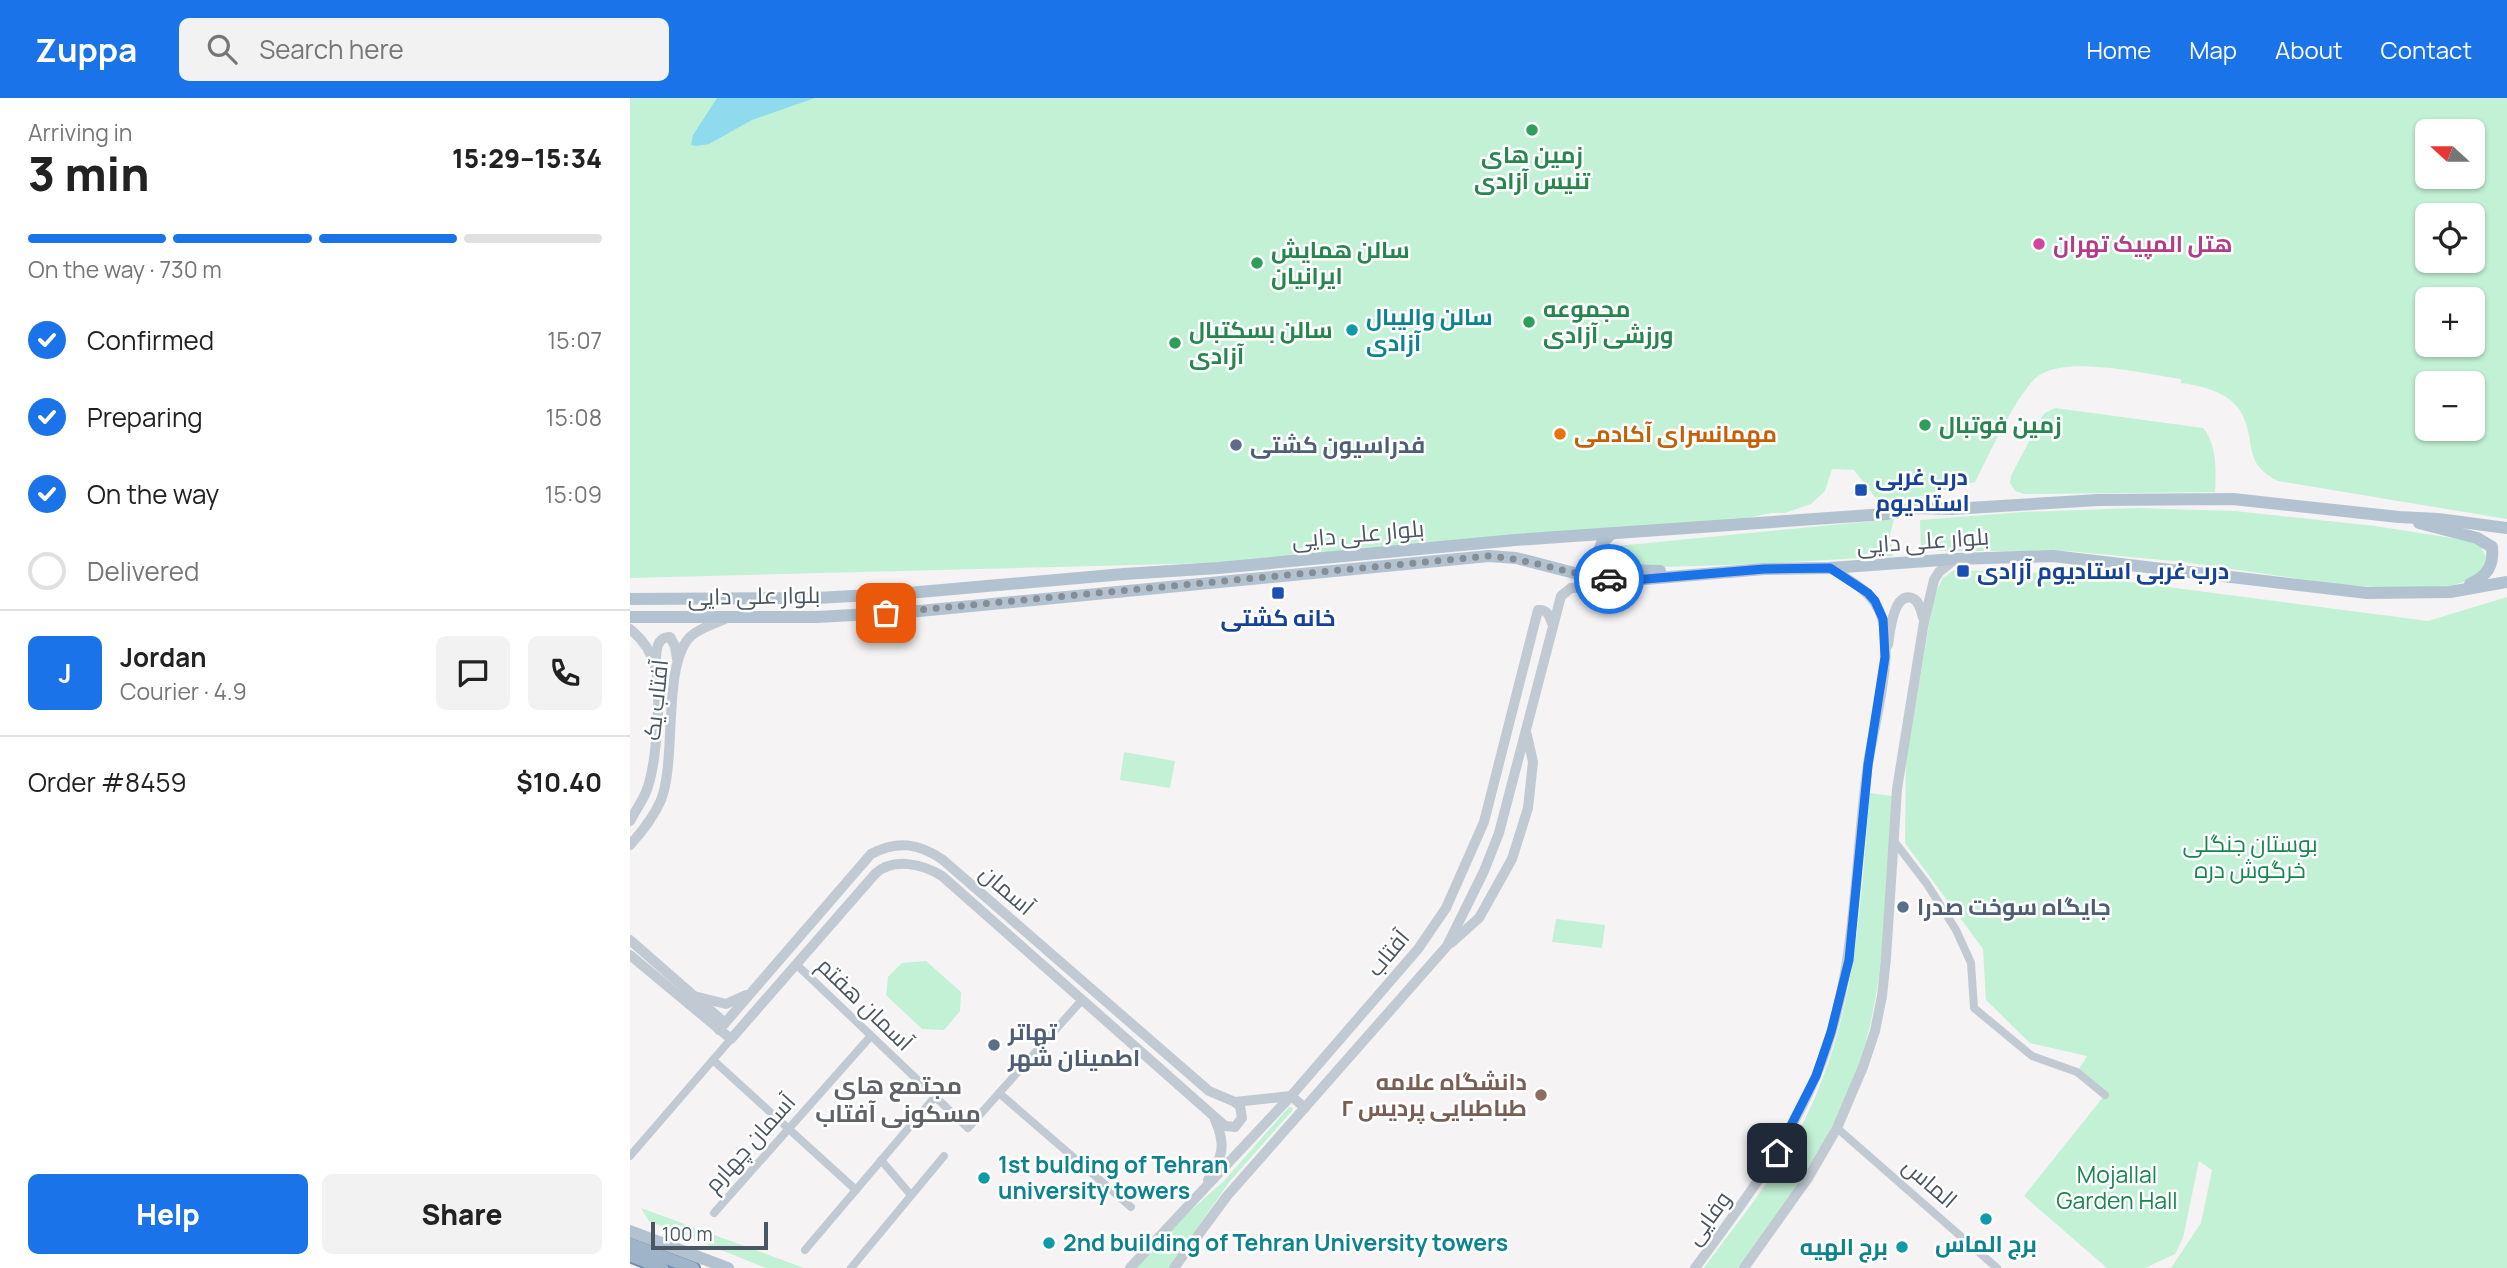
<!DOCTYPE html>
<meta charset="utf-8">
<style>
:root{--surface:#fff;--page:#f2f2f2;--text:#222;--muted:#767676;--line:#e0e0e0;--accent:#1a73e8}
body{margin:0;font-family:Manrope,Cairo,sans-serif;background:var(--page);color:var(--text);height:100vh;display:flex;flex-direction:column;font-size:26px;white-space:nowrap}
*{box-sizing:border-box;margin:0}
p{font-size:23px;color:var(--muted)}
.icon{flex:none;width:38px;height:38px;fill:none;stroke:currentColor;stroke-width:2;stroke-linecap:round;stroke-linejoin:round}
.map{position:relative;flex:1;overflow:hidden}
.sheet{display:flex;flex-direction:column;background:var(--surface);width:630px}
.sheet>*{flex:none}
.needle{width:46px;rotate:291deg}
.tools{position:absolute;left:1785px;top:21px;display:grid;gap:14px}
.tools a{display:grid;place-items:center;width:70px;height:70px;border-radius:10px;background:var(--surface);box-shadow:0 2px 5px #0004;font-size:35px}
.scale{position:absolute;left:21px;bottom:18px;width:117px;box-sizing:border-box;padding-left:7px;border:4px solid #4a5661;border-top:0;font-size:19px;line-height:24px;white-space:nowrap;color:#4a5661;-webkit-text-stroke:5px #fff;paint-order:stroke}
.pin{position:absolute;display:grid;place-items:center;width:60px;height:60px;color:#fff;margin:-30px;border-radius:14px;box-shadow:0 4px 10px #0006}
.courier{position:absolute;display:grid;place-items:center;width:70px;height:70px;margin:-35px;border:5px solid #1a73e8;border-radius:50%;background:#fff;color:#222;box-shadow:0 2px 9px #0007}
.summary em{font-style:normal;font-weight:800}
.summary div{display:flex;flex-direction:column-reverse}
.summary{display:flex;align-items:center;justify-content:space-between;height:119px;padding:0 28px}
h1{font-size:46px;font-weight:800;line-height:52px}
.bar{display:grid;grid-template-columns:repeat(4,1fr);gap:10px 7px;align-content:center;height:84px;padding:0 28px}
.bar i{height:9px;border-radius:5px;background:var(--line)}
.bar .current{background:var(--accent)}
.bar p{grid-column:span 4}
.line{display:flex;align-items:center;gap:18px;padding:0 28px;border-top:2px solid var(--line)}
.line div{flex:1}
.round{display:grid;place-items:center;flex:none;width:74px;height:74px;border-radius:10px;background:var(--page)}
ol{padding:0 28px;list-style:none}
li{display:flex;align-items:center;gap:21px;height:77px}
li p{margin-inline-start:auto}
li .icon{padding:7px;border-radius:50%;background:var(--accent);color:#fff;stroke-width:4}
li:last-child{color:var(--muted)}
li i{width:38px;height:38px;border:4px solid var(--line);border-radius:50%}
.cta{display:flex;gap:14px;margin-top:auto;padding:14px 28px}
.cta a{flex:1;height:80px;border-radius:10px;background:var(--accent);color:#fff;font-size:28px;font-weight:800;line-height:80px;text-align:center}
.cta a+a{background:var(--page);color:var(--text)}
header{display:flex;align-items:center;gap:42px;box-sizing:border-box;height:98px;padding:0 35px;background:var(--accent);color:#fff}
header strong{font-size:33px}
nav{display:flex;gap:38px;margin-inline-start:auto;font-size:24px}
.search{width:490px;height:63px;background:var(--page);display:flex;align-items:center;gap:18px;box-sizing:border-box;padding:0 24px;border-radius:10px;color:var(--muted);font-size:26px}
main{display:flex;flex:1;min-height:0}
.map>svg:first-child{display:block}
.green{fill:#c3f1d5;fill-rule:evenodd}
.water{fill:#90daee}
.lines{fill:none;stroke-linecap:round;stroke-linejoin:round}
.trunk-casing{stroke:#7690ad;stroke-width:16}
.minor{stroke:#c1cad2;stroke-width:8}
.tertiary{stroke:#c1cad2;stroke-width:10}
.primary{stroke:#b3c2d1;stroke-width:12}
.trunk{stroke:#9fb4c9;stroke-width:12}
.done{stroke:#868d94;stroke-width:7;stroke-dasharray:0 12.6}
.route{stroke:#1a73e8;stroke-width:9}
.leisure-dot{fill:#2e9e5b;stroke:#fff;stroke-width:2.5}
.hotel-dot{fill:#d1479c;stroke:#fff;stroke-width:2.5}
.culture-dot{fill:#0f9aa8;stroke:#fff;stroke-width:2.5}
.food-dot{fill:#e8710a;stroke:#fff;stroke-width:2.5}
.service-dot{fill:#5c6f8a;stroke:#fff;stroke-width:2.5}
.transit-dot{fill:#1a4fb4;stroke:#fff;stroke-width:2.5}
.education-dot{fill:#8d6e63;stroke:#fff;stroke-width:2.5}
.labels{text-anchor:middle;stroke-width:5;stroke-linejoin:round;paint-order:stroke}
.leisure-label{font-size:23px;font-weight:bold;fill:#27864d;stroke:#fff;text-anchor:start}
.hotel-label{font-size:23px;font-weight:bold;fill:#b23c85;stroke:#fff;text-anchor:start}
.culture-label{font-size:23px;font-weight:bold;fill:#0d838f;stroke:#fff;text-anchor:start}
.food-label{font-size:23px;font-weight:bold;fill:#c56008;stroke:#fff;text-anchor:start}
.service-label{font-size:23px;font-weight:bold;fill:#4e5e75;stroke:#fff;text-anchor:start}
.transit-label{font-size:23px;font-weight:bold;fill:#164399;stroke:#fff;text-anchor:start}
.street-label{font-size:23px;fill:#4a5661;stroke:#fff}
.park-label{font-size:23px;fill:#17864f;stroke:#fff}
.education-label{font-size:23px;font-weight:bold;fill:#785e54;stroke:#fff;text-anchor:end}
.neighbourhood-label{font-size:24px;font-weight:bold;fill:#5f6368;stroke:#fff}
</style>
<header>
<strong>Zuppa</strong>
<div class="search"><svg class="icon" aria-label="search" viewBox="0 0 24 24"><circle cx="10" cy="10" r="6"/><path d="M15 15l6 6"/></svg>Search here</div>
<nav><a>Home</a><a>Map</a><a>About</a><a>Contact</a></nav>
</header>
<main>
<section class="sheet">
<div class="summary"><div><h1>3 min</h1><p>Arriving in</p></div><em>15:29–15:34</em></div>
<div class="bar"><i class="current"></i><i class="current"></i><i class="current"></i><i></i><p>On the way · 730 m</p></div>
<ol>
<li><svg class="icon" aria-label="check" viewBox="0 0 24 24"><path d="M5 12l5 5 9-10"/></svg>Confirmed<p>15:07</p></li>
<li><svg class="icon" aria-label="check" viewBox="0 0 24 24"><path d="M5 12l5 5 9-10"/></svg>Preparing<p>15:08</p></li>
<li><svg class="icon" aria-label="check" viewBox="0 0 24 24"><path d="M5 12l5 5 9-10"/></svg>On the way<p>15:09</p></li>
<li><i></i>Delivered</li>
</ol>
<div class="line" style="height:126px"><b class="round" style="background:var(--accent);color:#fff">J</b><div><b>Jordan</b><p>Courier · 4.9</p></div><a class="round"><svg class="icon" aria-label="chat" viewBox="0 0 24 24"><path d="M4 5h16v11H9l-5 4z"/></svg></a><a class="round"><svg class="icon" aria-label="phone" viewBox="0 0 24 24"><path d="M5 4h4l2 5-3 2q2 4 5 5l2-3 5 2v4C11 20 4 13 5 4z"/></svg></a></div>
<div class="line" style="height:91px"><div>Order #8459</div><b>$10.40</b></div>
<div class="cta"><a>Help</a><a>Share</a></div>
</section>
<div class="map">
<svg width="1877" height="1170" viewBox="0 0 1877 1170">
<rect width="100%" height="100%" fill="#f5f3f3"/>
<g class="green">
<path d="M0 0H1877V421L1648 383C1613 366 1626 346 1613 318 1603 295 1573 288 1551 285V281C1514 276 1438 257 1408 278 1388 293 1358 359 1345 384L1252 408 1224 372 1202 371 1195 393 1181 406 1155 415H1142L1094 425 582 465 0 480ZM1797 33H1843V79H1797ZM1797 117H1843V163H1797ZM1797 201H1843V247H1797ZM1797 285H1843V331H1797Z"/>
<path d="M1425 310 1573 330C1587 345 1586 375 1585 394L1394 396 1385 393 1380 385 1381 378 1411 320 1415 315Z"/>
<path d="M1506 410 1605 413 1745 428 1841 443 1851 449 1856 459 1854 469 1841 481 1823 488 1770 491 1705 486 1554 464 1437 453H1291L1290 422 1393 414Z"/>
<path d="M1264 421 1260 437 1263 458C1198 462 1134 466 1069 468 1039 468 1005 472 977 463V449Z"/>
<path d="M1324 472 1439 476 1798 523 1877 499V1170H1541L1571 1125 1582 1072 1569 1063 1553 1140 1545 1156 1515 1170H1477L1394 1098 1474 998 1447 974 1457 958 1400 945 1356 902 1353 851 1275 745 1276 663 1304 497 1313 480Z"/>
<path d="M494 654 545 663 540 690 490 682Z"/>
<path d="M1240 695 1262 698C1257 774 1257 853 1240 927 1220 1019 1163 1096 1108 1170H1074C1106 1126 1142 1083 1168 1035 1227 923 1229 817 1240 695Z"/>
<path d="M926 821 975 827 972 850 922 844Z"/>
<path d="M296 863 331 894 330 913 314 932 292 931 256 897 258 879 272 865Z"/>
<path d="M659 1009 663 1010 662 1013 600 1083 539 1170H504L533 1137 594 1083Z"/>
<path d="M11 1110 174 1170H136L19 1123Z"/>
</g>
<path class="water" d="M87 0H185L122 22 79 46 66 48 61 47 63 37Z"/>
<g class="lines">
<g class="trunk-casing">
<g id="trunk">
<path d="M0 1146 63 1170"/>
<path d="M0 1157 32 1170"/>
</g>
</g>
<g class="minor">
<path d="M1264 743 1297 786 1326 832 1341 865 1344 910 1402 958 1447 974 1475 997"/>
<path d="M167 867 338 1030 451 903"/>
<path d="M83 962 226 1092"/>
<path d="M369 995 501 1109"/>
<path d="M1207 1030 1367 1170"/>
<path d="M0 1058 101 941"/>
<path d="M251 1062 280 1096"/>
<path d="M84 1115 240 939"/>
<path d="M175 1152 304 1000"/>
<path d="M221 1170 314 1058"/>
</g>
<g class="tertiary">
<path d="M0 531C11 540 20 551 24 566 33 590 26 670 16 694 12 704 5 713 0 723"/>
<path d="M1258 547C1260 535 1263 494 1282 500 1290 503 1291 513 1293 520"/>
<path d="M26 565C26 554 26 539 40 539L45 548 47 561"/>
<path d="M0 747C11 735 24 718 31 702 47 662 32 564 61 538 70 530 84 526 95 521"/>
<path d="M0 842 95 925"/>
<path d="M821 845 849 820 882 761 898 710 903 664 896 633"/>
<path d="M0 857 101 941 245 776C263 759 293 766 312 778L595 1028 605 1029 612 1020 610 1008 605 1004"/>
<path d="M68 899 96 906 116 897"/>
<path d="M89 932 241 756C267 742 289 745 313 762L579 993 605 1004 661 998 675 1010"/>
<path d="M578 1082C592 1059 597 1048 585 1022"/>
<path d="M500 1170 661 998 788 851 816 810 854 724 908 512C917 511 919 517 922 525"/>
<path d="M544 1170 597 1098 817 848 854 773 869 735 931 498 941 490 961 489 979 481"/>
<path d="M1065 1170C1110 1109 1156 1049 1186 978 1228 879 1223 771 1238 666 1244 627 1264 557 1252 520 1244 494 1221 483 1200 470"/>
<path d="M1114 1170 1178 1080 1207 1030 1233 969 1245 933 1252 898 1256 860 1267 691 1294 524 1304 482 1309 474 1325 461"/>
</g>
<g class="primary">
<path d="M1789 425 1847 440 1862 449C1864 468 1857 478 1840 486"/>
<path d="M981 436 972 445 968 456 972 465 989 472 1030 473"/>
<path d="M0 501 186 500 278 495 494 476 588 470 885 442 1256 416 1285 410 1322 411 1468 402 1603 401 1769 419 1808 421 1877 430"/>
<path d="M0 519H186L279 514 859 458 886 460 956 478 1004 482 1134 471 1200 470 1325 461 1423 458 1737 495 1820 494 1877 484"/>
<path d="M0 1133 98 1170"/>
</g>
<use href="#trunk" class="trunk"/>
</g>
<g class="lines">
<path class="done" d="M256 515 859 458C900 461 938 476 979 481"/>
<path class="route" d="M979 481 1004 482 1134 471 1200 470 1238 495 1245 503 1253 521 1255 559 1238 667 1219 862 1201 934 1186 978 1147 1055"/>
</g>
<g class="leisure-dot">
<circle cx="902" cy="32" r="7"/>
<circle cx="627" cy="165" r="7"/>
<circle cx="899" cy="224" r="7"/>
<circle cx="545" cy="245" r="7"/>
<circle cx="1295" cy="327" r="7"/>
</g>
<circle class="hotel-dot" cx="1409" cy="146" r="7"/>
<g class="culture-dot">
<circle cx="722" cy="232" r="7"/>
<circle cx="354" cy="1080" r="7"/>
<circle cx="1356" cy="1121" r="7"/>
<circle cx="419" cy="1145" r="7"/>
<circle cx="1272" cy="1149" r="7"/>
</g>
<circle class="food-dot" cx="930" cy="336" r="7"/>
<g class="service-dot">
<circle cx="606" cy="347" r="7"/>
<circle cx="1273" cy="809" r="7"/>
<circle cx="364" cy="947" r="7"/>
</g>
<g class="transit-dot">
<rect x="1224" y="385" width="14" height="14" rx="3.5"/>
<rect x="1326" y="466" width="14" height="14" rx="3.5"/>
<rect x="641" y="488" width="14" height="14" rx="3.5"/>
</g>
<circle class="education-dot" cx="911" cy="997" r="7"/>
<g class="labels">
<g class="leisure-label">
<text x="902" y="65" text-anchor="middle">زمین های<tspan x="902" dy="26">تنیس آزادی</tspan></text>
<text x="641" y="160">سالن همایش<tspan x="641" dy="26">ایرانیان</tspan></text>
<text x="913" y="219">مجموعه<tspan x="913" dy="26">ورزشی آزادی</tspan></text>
<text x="559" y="240">سالن بسکتبال<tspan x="559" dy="26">آزادی</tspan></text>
<text x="1309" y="335">زمین فوتبال</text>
</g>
<g class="hotel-label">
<text x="1423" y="154">هتل المپیک تهران</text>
</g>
<g class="culture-label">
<text x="736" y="227">سالن والیبال<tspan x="736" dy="26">آزادی</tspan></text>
<text x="368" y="1075">1st bulding of Tehran<tspan x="368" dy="26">university towers</tspan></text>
<text x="433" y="1153">2nd building of Tehran University towers</text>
<text x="1356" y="1154" text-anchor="middle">برج الماس</text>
<text x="1258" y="1157" text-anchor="end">برج الهیه</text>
</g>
<g class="food-label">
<text x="944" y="344">مهمانسرای آکادمی</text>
</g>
<g class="service-label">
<text x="620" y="355">فدراسیون کشتی</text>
<text x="1287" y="817">جایگاه سوخت صدرا</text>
<text x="378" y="942">تهاتر<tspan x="378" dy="26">اطمینان شهر</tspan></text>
</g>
<g class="transit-label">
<text x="1245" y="387">درب غربی<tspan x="1245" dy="26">استادیوم</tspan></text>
<text x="1347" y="481">درب غربی استادیوم آزادی</text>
<text x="648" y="528" text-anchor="middle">خانه کشتی</text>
</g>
<g class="street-label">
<text transform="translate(728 436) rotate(-5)" y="8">بلوار علی دایی</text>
<text transform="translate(1293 443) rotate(-4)" y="8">بلوار علی دایی</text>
<text transform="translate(124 498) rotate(-1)" y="8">بلوار علی دایی</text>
<text transform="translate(26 602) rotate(-84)" y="8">آفتاب یک</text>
<text transform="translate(377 792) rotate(41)" y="8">آسمان</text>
<text transform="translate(758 855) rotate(-50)" y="8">آفتاب</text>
<text transform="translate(235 906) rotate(44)" y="8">آسمان هفتم</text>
<text transform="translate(120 1045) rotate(-48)" y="8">آسمان چهارم</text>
<text transform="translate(1300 1085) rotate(41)" y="8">الماس</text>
<text transform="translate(1078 1120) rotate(-54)" y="8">وفایی</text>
</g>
<g class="park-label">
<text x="1620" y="754">بوستان جنگلی<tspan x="1620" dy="26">خرگوش دره</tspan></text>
<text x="1487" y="1085">Mojallal<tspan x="1487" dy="26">Garden Hall</tspan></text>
</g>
<g class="education-label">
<text x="897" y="992">دانشگاه علامه<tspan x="897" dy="26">طباطبایی پردیس ۲</tspan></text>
</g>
<g class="neighbourhood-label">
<text x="268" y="996">مجتمع های<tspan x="268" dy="28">مسکونی آفتاب</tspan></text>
</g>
</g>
</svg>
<div class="tools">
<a><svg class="needle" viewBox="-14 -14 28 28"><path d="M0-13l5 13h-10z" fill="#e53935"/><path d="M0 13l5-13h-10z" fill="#767676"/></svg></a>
<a><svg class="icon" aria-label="locate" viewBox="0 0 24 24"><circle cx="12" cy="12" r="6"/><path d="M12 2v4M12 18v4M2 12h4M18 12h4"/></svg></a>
<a>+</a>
<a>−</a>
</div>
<div class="scale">100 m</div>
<div class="pin" style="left:256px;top:515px;background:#ea580c"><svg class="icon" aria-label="bag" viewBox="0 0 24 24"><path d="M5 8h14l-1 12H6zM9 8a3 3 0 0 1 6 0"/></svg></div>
<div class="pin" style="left:1147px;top:1055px;background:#1f2937"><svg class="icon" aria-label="home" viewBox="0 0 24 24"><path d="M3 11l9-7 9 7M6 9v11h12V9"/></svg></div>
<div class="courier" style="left:979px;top:481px"><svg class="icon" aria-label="car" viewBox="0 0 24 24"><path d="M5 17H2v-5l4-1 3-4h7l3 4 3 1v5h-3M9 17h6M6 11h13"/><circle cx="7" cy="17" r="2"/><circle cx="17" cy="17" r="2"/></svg></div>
</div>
</main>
